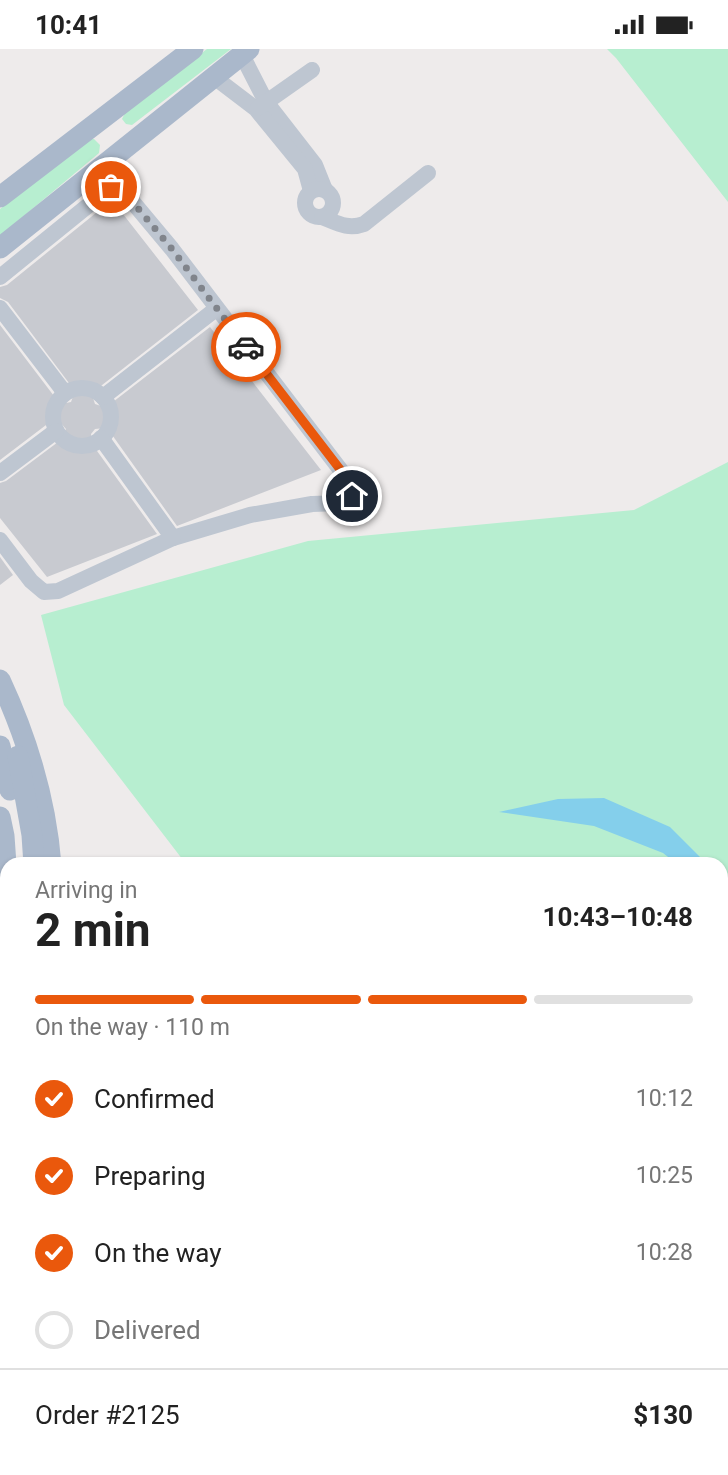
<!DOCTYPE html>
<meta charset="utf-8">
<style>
:root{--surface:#fff;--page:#f2f2f2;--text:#222;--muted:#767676;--line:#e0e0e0;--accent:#ea580c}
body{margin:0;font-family:Roboto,sans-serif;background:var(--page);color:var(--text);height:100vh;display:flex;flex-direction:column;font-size:26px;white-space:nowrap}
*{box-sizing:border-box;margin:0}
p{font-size:23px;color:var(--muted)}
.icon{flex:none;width:38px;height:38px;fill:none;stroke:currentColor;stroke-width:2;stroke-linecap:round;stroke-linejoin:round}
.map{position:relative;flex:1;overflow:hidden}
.side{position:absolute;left:0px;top:808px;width:728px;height:618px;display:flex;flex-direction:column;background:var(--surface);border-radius:21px 21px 0 0;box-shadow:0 2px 5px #0004}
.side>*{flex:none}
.pin{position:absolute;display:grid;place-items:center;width:60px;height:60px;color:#fff;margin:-30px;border:4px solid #fff;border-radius:50%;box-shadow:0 2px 7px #0007}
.courier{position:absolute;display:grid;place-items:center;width:70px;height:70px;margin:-35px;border:5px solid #ea580c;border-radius:50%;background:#fff;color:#222;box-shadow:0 2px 9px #0007}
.overview em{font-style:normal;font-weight:700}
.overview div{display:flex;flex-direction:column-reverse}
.overview{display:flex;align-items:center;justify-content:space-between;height:119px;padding:0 35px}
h1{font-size:46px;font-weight:700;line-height:52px}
.bar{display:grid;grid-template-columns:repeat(4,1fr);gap:10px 7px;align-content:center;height:84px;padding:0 35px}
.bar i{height:9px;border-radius:5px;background:var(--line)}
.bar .current{background:var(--accent)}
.bar p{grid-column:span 4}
.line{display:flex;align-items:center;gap:18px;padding:0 35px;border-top:2px solid var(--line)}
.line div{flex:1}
ol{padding:0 35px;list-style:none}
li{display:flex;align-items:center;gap:21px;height:77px}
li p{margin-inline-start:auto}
li .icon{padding:7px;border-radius:50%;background:var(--accent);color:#fff;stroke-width:4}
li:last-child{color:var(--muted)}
li i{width:38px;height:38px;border:4px solid var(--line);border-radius:50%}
.status{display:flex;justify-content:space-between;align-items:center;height:49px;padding:0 35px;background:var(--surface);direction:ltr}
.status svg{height:19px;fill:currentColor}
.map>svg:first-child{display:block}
.green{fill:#b7eed0}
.water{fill:#84cfeb}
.building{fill:#c8cad0}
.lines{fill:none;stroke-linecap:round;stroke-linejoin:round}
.minor{stroke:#bec6d1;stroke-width:16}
.major{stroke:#aab8cb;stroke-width:21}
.done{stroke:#80848b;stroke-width:7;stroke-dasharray:0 12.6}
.route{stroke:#ea580c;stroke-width:9}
</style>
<div class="status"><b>10:41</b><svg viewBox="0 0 49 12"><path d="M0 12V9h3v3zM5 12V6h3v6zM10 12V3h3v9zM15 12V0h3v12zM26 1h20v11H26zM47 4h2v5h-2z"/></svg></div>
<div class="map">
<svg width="728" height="1426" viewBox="0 0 728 1426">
<rect width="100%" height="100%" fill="#eeebeb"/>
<g class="green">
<path d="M207 0H231L132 76 126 75 122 70 126 62Z"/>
<path d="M607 0H728V153L616 9Z"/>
<path d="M88 90H94L100 96 99 104 0 187V160Z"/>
<path d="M728 413V986H721V816L186 815 64 656 41 566 308 492 634 461Z"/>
<path d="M721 1094H728V1198L721 1199Z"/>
<path d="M728 1241V1426H377L370 1419H721V1242Z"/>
</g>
<path class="water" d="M604 749 670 778 707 815H677L663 804 594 777 499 763 558 750Z"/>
<g class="building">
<path d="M112 151 198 261 97 340 93 349 95 355 104 358 109 356 210 278 321 421 177 477 110 383 105 379 95 380 91 385 92 395 157 485 47 528 0 469V434L6 432 62 390 66 380 59 372 50 373 0 411V276L57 351 66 354 71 353 75 342 8 253 0 249V238L7 236Z"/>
<path d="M0 508 13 526 0 536Z"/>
</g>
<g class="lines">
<g class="minor">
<path d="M242 6 266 53 315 116 325 141"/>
<path d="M214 28 256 60 305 120 311 142"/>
<path d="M258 59 312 21"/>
<circle cx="319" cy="154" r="14"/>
<path d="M322 168C337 174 348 181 364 175L428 124"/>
<path d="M0 228 111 138 121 139 172 200 349 432 352 447 341 454 312 455 250 466 173 489 58 542 44 543 31 532 0 491"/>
<path d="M0 259 65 344"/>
<circle cx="82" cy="368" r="29"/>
<path d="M103 348 216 260"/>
<path d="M101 389 173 489"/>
<path d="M0 424 56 382"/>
<path d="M0 1272 7 1270"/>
<path d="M723 1379 728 1417"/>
<path d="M43 1419V1426"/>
<path d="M280 1419V1426"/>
<path d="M600 1419V1426"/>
<path d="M664 1419V1426"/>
<path d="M382 1426 386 1419"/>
</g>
<g class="major">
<path d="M0 148 193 0"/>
<path d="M0 199 249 0"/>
<path d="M0 631C27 689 46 751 51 816"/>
<path d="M0 697 10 741"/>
<path d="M18 707 32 786 34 816"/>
<path d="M0 768 4 787 7 830"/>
<path d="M0 897 7 964"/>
<path d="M0 1063 7 1055"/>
<path d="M721 1084H728"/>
<path d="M0 1099H7"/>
<path d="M0 1131 7 1135"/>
<path d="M721 1229 728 1228"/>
</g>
</g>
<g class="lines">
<path class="done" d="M111 138 121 139 172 200 246 298"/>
<path class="route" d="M246 298 349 432 352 447"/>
</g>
</svg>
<div class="pin" style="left:111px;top:138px;background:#ea580c"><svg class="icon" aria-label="bag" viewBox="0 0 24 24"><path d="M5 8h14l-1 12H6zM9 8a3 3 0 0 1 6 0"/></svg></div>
<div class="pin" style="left:352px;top:447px;background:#1f2937"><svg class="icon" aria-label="home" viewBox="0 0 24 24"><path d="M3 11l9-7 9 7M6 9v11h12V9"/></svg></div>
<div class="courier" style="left:246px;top:298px"><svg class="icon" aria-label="car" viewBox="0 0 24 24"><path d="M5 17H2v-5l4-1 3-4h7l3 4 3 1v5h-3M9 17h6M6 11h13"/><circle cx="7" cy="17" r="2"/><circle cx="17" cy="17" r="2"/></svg></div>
<section class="side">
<div class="overview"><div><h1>2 min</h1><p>Arriving in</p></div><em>10:43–10:48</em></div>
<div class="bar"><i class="current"></i><i class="current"></i><i class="current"></i><i></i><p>On the way · 110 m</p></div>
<ol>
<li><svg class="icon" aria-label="check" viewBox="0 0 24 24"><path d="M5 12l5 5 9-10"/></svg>Confirmed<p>10:12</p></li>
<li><svg class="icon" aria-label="check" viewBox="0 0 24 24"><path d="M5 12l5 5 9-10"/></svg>Preparing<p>10:25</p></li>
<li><svg class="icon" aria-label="check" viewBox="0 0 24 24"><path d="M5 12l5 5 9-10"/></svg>On the way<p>10:28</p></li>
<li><i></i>Delivered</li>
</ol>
<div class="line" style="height:91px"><div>Order #2125</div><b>$130</b></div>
</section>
</div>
